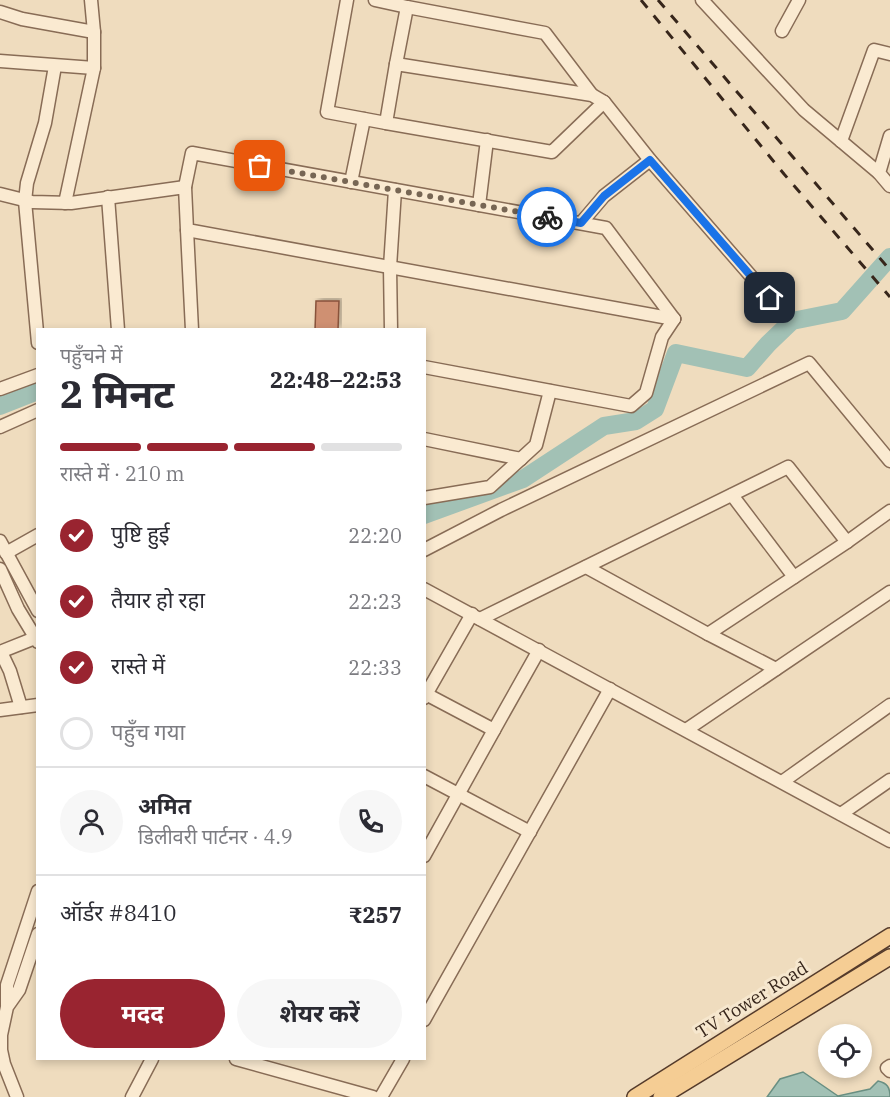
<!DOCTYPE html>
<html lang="hi">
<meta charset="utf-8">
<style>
:root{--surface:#fff;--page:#f7f7f7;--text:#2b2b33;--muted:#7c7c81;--line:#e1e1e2;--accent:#992430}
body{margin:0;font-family:"IBM Plex Serif","Noto Sans Devanagari",serif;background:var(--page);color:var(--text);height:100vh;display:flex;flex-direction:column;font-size:22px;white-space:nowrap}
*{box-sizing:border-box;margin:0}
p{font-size:20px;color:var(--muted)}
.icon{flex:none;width:33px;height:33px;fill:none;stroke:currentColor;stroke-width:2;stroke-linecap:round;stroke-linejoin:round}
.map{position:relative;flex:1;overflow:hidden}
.drawer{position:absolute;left:36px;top:328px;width:390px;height:732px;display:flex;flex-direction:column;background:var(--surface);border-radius:0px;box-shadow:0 3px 9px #0003}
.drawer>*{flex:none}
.fabs{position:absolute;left:818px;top:1024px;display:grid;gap:12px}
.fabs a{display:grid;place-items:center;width:54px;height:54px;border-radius:50%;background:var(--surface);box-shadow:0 3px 9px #0003;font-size:30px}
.pin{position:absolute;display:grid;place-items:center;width:51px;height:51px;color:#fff;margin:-26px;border-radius:12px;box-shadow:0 3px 9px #0006}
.courier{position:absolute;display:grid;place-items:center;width:60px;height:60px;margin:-30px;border:4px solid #1a73e8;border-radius:50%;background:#fff;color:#222;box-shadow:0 2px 8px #0007}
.headline em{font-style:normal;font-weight:700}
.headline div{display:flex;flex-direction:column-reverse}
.headline{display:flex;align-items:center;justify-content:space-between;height:102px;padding:0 24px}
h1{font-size:39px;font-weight:700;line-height:45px}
.bar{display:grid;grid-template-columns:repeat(4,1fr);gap:9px 6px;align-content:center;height:72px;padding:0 24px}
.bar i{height:8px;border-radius:4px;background:var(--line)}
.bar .active{background:var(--accent)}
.bar p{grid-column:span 4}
.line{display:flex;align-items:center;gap:15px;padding:0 24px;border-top:2px solid var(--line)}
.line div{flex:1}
.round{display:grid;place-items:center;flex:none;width:63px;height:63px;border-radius:32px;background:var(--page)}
ol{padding:0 24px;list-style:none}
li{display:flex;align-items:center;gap:18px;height:66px}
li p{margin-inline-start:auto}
li .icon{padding:6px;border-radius:50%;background:var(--accent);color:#fff;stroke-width:4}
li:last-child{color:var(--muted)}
li i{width:33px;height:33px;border:3px solid var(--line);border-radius:50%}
.primary-button{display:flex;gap:12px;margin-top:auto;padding:12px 24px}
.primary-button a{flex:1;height:69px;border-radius:36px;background:var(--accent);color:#fff;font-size:24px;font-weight:700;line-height:69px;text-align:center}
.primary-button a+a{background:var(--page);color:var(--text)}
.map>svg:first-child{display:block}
.water{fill:#a2c1b5;stroke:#698f82;stroke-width:1.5}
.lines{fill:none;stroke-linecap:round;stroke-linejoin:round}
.river{stroke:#a2c1b5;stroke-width:18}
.building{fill:#cf9072;stroke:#88523b;stroke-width:1.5;filter:url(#shadow)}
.minor-casing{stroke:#886c56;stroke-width:15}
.major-casing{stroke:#553b2b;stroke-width:18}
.minor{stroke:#faead1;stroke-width:12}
.major{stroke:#f5cd94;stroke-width:15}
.rail{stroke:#37261b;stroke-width:3;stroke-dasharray:10 10;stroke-linecap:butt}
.done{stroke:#776654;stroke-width:6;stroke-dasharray:0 10.8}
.route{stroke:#1a73e8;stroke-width:8}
.labels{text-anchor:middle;stroke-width:6;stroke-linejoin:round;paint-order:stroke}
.street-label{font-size:18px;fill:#37261b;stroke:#f6e7ce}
</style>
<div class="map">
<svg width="890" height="1097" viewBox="0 0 890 1097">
<defs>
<filter id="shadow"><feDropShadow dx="4" dy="-4" stdDeviation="3" flood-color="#0004"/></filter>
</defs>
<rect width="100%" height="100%" fill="#efdcbe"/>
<path class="water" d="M803 1072 838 1096 870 1089 878 1081C887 1083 890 1087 890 1097H767L780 1079Z"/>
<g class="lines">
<g class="river">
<path d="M0 406 38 391"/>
<path d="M424 515 523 479 604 426 636 421 655 409 676 353 747 368 768 344 792 321 842 311 890 257"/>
</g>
</g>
<path class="building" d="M316 301H339L338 330H315Z"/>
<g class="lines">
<g class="minor-casing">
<g id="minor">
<path d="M347 0 327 112 386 123"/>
<path d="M375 0 407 7 396 64"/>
<path d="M702 0 804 110 879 173"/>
<path d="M407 7 545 33 592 95"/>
<path d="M0 12 22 19 94 32"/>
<path d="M782 31 799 0"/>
<path d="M0 61 94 68"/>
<path d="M396 64 592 95 604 102 552 152 386 123Z"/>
<path d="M604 102 650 160 770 298"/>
<path d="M890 136 879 173 890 186"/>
<path d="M841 141 874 50 890 54"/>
<path d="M351 182 364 119"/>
<path d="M185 187 192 153 606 228 674 319"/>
<path d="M0 194 32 202 71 203 185 187 187 230 674 319"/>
<path d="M108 197 118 330"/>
<path d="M65 203 94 68V32L91 0"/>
<path d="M479 205 487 140"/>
<path d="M581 223 604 196 650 160"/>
<path d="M187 230 192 330"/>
<path d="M391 330 390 267 395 190"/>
<path d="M38 343 25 201 27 183 45 123 55 66"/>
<path d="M424 367 631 406 646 393 662 337 674 319"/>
<path d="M0 389 38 375"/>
<path d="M0 427 38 410"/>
<path d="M424 439 521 459"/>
<path d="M732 495 794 577"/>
<path d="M424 498 490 487 536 445 550 391"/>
<path d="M0 541 38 611"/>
<path d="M847 542 890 511"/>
<path d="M424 550 501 510 809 363 890 461"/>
<path d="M6 553 38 535"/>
<path d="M586 567 708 634"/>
<path d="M0 569 18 609 38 642"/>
<path d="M424 589 890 841"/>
<path d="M480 619 788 467 847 542 708 634 776 669"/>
<path d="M0 652 35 638"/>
<path d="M1 652 10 671 21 707"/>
<path d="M424 693 494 730 539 650"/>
<path d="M424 698 472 614"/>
<path d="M0 710 38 705"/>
<path d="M686 730 890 592"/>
<path d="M424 776 530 832"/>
<path d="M782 782 890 705"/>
<path d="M841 814 890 780"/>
<path d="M424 856 494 730"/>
<path d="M7 1005V985L38 891"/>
<path d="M424 1020 610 689"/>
<path d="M236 1059 373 1097"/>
<path d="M890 1066 887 1068 890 1071"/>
<path d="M17 1097 4 1064 1 1050V1035L7 1007 19 990 38 934"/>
<path d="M132 1097 152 1059"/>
<path d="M381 1097 403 1059"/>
</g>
</g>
<g class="major-casing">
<g id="major">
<path d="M635 1097 890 936"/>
<path d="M661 1097 890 957"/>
</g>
</g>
<use href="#minor" class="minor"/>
<use href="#major" class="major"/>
<g class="rail">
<path d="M641 0 784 174 890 297"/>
<path d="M658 0 890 270"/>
</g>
</g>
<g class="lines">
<path class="done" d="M260 166 547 217"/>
<path class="route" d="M547 217 581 223 604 196 650 160 770 298"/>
</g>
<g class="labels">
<g class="street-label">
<text transform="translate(752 1000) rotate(-32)" y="6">TV Tower Road</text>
</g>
</g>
</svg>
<div class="fabs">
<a><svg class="icon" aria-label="locate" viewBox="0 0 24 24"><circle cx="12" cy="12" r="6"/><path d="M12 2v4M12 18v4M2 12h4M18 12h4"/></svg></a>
</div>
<div class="pin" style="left:260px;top:166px;background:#ea580c"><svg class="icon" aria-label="bag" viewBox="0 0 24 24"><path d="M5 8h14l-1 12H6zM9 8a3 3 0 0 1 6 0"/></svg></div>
<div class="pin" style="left:770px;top:298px;background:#1f2937"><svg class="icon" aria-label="home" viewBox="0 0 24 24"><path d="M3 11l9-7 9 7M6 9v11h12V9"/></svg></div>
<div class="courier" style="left:547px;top:217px"><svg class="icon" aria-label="bike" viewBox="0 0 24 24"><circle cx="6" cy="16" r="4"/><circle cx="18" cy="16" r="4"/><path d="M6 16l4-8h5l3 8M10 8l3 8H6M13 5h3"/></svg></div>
<section class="drawer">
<div class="headline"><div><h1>2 मिनट</h1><p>पहुँचने में</p></div><em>22:48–22:53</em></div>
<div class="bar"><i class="active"></i><i class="active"></i><i class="active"></i><i></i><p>रास्ते में · 210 m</p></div>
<ol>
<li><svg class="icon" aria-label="check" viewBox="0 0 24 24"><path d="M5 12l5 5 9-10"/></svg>पुष्टि हुई<p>22:20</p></li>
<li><svg class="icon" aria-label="check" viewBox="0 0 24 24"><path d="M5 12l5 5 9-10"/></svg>तैयार हो रहा<p>22:23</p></li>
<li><svg class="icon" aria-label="check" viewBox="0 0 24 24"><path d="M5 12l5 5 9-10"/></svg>रास्ते में<p>22:33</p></li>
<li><i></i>पहुँच गया</li>
</ol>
<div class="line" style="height:108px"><a class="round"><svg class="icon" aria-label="person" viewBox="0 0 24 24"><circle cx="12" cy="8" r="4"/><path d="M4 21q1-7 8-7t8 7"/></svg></a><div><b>अमित</b><p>डिलीवरी पार्टनर · 4.9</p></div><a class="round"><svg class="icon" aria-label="phone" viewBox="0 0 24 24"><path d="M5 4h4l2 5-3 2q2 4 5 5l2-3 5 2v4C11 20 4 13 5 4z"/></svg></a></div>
<div class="line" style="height:78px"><div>ऑर्डर #8410</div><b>₹257</b></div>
<div class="primary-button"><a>मदद</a><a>शेयर करें</a></div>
</section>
</div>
